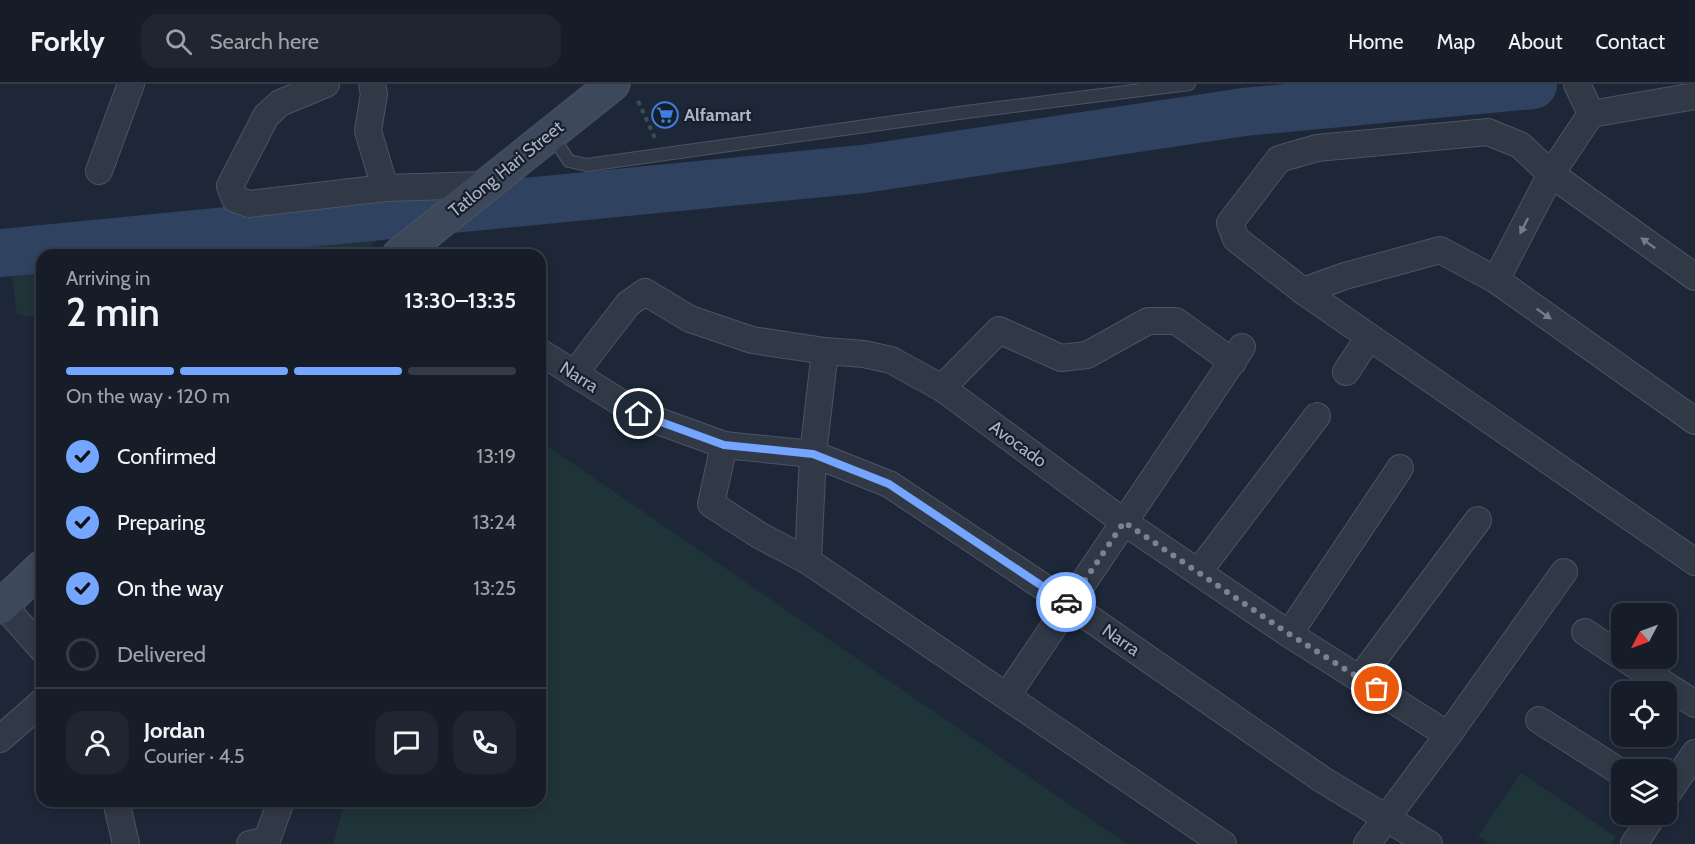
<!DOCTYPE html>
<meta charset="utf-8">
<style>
:root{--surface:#161d29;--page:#1f2631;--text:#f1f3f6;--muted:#9ea2a8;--line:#353b46;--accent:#75a6ff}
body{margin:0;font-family:Cabin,sans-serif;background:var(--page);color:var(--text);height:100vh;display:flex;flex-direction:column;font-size:22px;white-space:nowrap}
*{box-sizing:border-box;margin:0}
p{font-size:20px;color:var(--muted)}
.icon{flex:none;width:33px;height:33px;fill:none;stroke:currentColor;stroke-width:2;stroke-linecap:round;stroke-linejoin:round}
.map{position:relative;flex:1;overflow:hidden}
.details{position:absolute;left:36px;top:165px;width:510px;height:558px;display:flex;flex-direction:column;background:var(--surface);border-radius:18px;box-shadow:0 3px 9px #0003,0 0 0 2px var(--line)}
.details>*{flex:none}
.needle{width:39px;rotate:229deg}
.fabs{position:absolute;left:1611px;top:519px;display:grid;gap:12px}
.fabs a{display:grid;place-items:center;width:66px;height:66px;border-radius:12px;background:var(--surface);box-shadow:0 3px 9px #0003,0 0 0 2px var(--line);font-size:30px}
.pin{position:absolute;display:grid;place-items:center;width:51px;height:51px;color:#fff;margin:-26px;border:3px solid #fff;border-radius:50%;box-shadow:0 2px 6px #0007}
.courier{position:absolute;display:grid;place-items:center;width:60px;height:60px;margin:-30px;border:4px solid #75a6ff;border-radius:50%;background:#fff;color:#222;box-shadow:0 2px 8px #0007}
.summary em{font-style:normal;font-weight:600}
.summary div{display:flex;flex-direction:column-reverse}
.summary{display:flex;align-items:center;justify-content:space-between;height:102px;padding:0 30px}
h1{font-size:39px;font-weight:600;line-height:45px}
.bar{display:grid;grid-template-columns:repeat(4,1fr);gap:9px 6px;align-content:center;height:72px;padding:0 30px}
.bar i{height:8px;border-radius:4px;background:var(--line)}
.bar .selected{background:var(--accent)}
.bar p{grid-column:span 4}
.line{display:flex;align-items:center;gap:15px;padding:0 30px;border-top:2px solid var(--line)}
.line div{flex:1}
.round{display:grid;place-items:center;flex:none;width:63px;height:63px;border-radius:18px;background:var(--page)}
ol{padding:0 30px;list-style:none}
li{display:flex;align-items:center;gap:18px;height:66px}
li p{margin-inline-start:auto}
li .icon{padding:6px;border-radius:50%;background:var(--accent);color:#111;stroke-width:4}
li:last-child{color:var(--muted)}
li i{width:33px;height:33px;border:3px solid var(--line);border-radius:50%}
header{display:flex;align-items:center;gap:36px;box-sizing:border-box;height:84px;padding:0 30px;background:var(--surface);border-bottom:2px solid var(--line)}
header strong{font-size:28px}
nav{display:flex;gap:33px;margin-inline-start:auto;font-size:21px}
.search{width:420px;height:54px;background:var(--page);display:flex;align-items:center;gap:15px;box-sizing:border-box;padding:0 21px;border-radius:18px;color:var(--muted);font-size:22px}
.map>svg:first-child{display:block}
.green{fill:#1f3438}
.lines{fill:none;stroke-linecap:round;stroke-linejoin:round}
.stream{stroke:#2f4260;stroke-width:8}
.river{stroke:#2f4260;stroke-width:48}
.lane-casing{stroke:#4c5463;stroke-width:14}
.street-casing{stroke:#4c5463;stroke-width:28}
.secondary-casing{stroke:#4c5463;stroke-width:35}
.path{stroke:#3a5052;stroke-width:4;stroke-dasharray:4.5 4.5;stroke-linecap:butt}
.lane{stroke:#313947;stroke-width:12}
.street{stroke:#313947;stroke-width:26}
.secondary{stroke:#3e485b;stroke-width:33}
.oneway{fill:#747d8c}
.done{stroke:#798393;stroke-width:6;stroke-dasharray:0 10.8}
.route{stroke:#75a6ff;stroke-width:8}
.labels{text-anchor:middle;stroke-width:4.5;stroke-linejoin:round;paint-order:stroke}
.poi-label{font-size:18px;font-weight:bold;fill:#aab4c5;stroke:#171f2b;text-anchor:start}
.street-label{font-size:18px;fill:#aab4c5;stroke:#171f2b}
</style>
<header>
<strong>Forkly</strong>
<div class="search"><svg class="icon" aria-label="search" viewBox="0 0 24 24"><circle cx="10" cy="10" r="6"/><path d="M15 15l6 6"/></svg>Search here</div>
<nav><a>Home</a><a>Map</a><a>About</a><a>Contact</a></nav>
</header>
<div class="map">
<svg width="1695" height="760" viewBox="0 0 1695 760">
<rect width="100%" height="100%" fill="#1d2737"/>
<g class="green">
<path d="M407 129 361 171H42V233L17 231 9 169Z"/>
<path d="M540 358 575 381 1127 760H333L345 717H540Z"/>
<path d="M1521 689 1616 753 1611 760H1490L1478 752Z"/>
</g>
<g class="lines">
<path class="stream" d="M1533 1 1537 0"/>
<path class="river" d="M0 169 863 85 1244 28 1533 1"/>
<g class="lane-casing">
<path id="lane" d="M551 50 569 77 587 81 966 28 1189 0"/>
</g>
<g class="street-casing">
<g id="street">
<path d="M326 0 280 19 266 32 230 102 235 115 249 120 385 104 484 101"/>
<path d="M372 0 374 10 368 47 385 104"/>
<path d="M1577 0 1591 30"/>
<path d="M99 87 131 0"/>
<path d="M1695 193 1551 90 1520 61 1488 48 1317 64 1279 75 1230 139 1236 155 1303 207 1695 478"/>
<path d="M1496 196 1551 90 1591 30 1695 12"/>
<path d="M1303 207 1345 192 1440 166 1496 196 1695 337"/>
<path d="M540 268 639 330 724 361 813 370 889 400 1069 520 1323 696 1429 760"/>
<path d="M1346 288 1369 253"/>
<path d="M574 290 628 220 645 208 690 235 752 256 825 267 864 270 891 276 942 304 1124 438 1289 550 1448 651"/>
<path d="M942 304 999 246 1061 274 1087 271 1148 237H1176L1233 278"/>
<path d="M724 361 711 420 759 451 808 477 1223 760"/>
<path d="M808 477 813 370 825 267"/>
<path d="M1199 487 1317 332"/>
<path d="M3 521 42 565"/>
<path d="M1585 548 1622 573"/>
<path d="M1289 550 1400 384"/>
<path d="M1624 574 1695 620"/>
<path d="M1360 594 1478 436"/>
<path d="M1007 612 1242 263"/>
<path d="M1539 636 1622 689"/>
<path d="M0 655 42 618"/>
<path d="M1666 712 1695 669"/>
<path d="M116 717 126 760"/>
<path d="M250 760 267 756 281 717"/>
<path d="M1367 760 1448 651 1564 488"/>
<path d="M1634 760 1654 730"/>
</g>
</g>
<g class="secondary-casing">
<g id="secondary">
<path d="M399 171 613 0"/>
<path d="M0 523 42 483"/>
</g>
</g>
<path class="path" d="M638 17 655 54"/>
<use href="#lane" class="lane"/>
<use href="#street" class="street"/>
<use href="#secondary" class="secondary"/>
</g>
<defs><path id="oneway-solid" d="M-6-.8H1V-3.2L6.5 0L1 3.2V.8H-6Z" transform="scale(1.5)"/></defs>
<g class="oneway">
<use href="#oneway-solid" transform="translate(1524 142) rotate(117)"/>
<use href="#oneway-solid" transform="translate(1648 159) rotate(-144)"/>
<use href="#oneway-solid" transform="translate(1544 230) rotate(35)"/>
</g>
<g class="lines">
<path class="done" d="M1066 518 1069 520 1124 438 1289 550 1377 605"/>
<path class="route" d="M639 330 724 361 813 370 889 400 1066 518"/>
</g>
<defs>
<g id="supermarket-ring" transform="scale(1.35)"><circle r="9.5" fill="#171f2b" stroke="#3f7fe0" stroke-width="1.5"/><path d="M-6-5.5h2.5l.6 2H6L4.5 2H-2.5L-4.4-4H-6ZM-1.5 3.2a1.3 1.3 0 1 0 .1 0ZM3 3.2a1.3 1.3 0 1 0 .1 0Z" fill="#3f7fe0"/></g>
</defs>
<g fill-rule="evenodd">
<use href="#supermarket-ring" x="665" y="31"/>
</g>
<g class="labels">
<g class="poi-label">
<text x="684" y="37">Alfamart</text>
</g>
<g class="street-label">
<text transform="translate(506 85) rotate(-39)" y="6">Tatlong Hari Street</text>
<text transform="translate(579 293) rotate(32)" y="6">Narra</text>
<text transform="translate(1018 360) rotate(36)" y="6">Avocado</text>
<text transform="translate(1121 556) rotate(35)" y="6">Narra</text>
</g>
</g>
</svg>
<div class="fabs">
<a><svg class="needle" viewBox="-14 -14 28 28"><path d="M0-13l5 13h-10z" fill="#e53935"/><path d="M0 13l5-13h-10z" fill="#9ea2a8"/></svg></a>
<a><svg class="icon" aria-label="locate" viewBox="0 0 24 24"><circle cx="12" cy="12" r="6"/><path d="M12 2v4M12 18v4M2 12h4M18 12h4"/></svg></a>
<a><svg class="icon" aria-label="layers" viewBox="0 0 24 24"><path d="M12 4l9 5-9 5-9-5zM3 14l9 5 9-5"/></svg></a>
</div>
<div class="pin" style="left:1377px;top:605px;background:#ea580c"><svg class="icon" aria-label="bag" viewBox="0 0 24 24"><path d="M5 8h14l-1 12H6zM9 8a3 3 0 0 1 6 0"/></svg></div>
<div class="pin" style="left:639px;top:330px;background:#1f2937"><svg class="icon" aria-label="home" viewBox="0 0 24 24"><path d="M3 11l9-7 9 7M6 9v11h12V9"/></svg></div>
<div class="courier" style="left:1066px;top:518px"><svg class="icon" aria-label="car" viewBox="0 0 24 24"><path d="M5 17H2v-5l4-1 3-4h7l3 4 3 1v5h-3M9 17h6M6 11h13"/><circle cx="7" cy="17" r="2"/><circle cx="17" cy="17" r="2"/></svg></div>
<section class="details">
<div class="summary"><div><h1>2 min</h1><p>Arriving in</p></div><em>13:30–13:35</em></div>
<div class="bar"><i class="selected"></i><i class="selected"></i><i class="selected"></i><i></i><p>On the way · 120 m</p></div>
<ol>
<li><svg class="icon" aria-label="check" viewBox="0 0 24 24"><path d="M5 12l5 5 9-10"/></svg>Confirmed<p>13:19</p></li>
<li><svg class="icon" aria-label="check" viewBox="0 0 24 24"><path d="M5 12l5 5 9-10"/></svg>Preparing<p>13:24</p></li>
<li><svg class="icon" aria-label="check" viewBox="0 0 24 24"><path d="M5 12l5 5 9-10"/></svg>On the way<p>13:25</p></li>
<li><i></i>Delivered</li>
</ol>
<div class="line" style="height:108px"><a class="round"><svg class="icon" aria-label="person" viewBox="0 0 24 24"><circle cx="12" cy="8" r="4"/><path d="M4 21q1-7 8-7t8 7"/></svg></a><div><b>Jordan</b><p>Courier · 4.5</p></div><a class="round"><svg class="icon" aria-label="chat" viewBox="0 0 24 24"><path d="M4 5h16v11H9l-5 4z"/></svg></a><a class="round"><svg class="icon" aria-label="phone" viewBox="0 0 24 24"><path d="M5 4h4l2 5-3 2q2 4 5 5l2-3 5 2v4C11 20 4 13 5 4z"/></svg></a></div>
</section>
</div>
